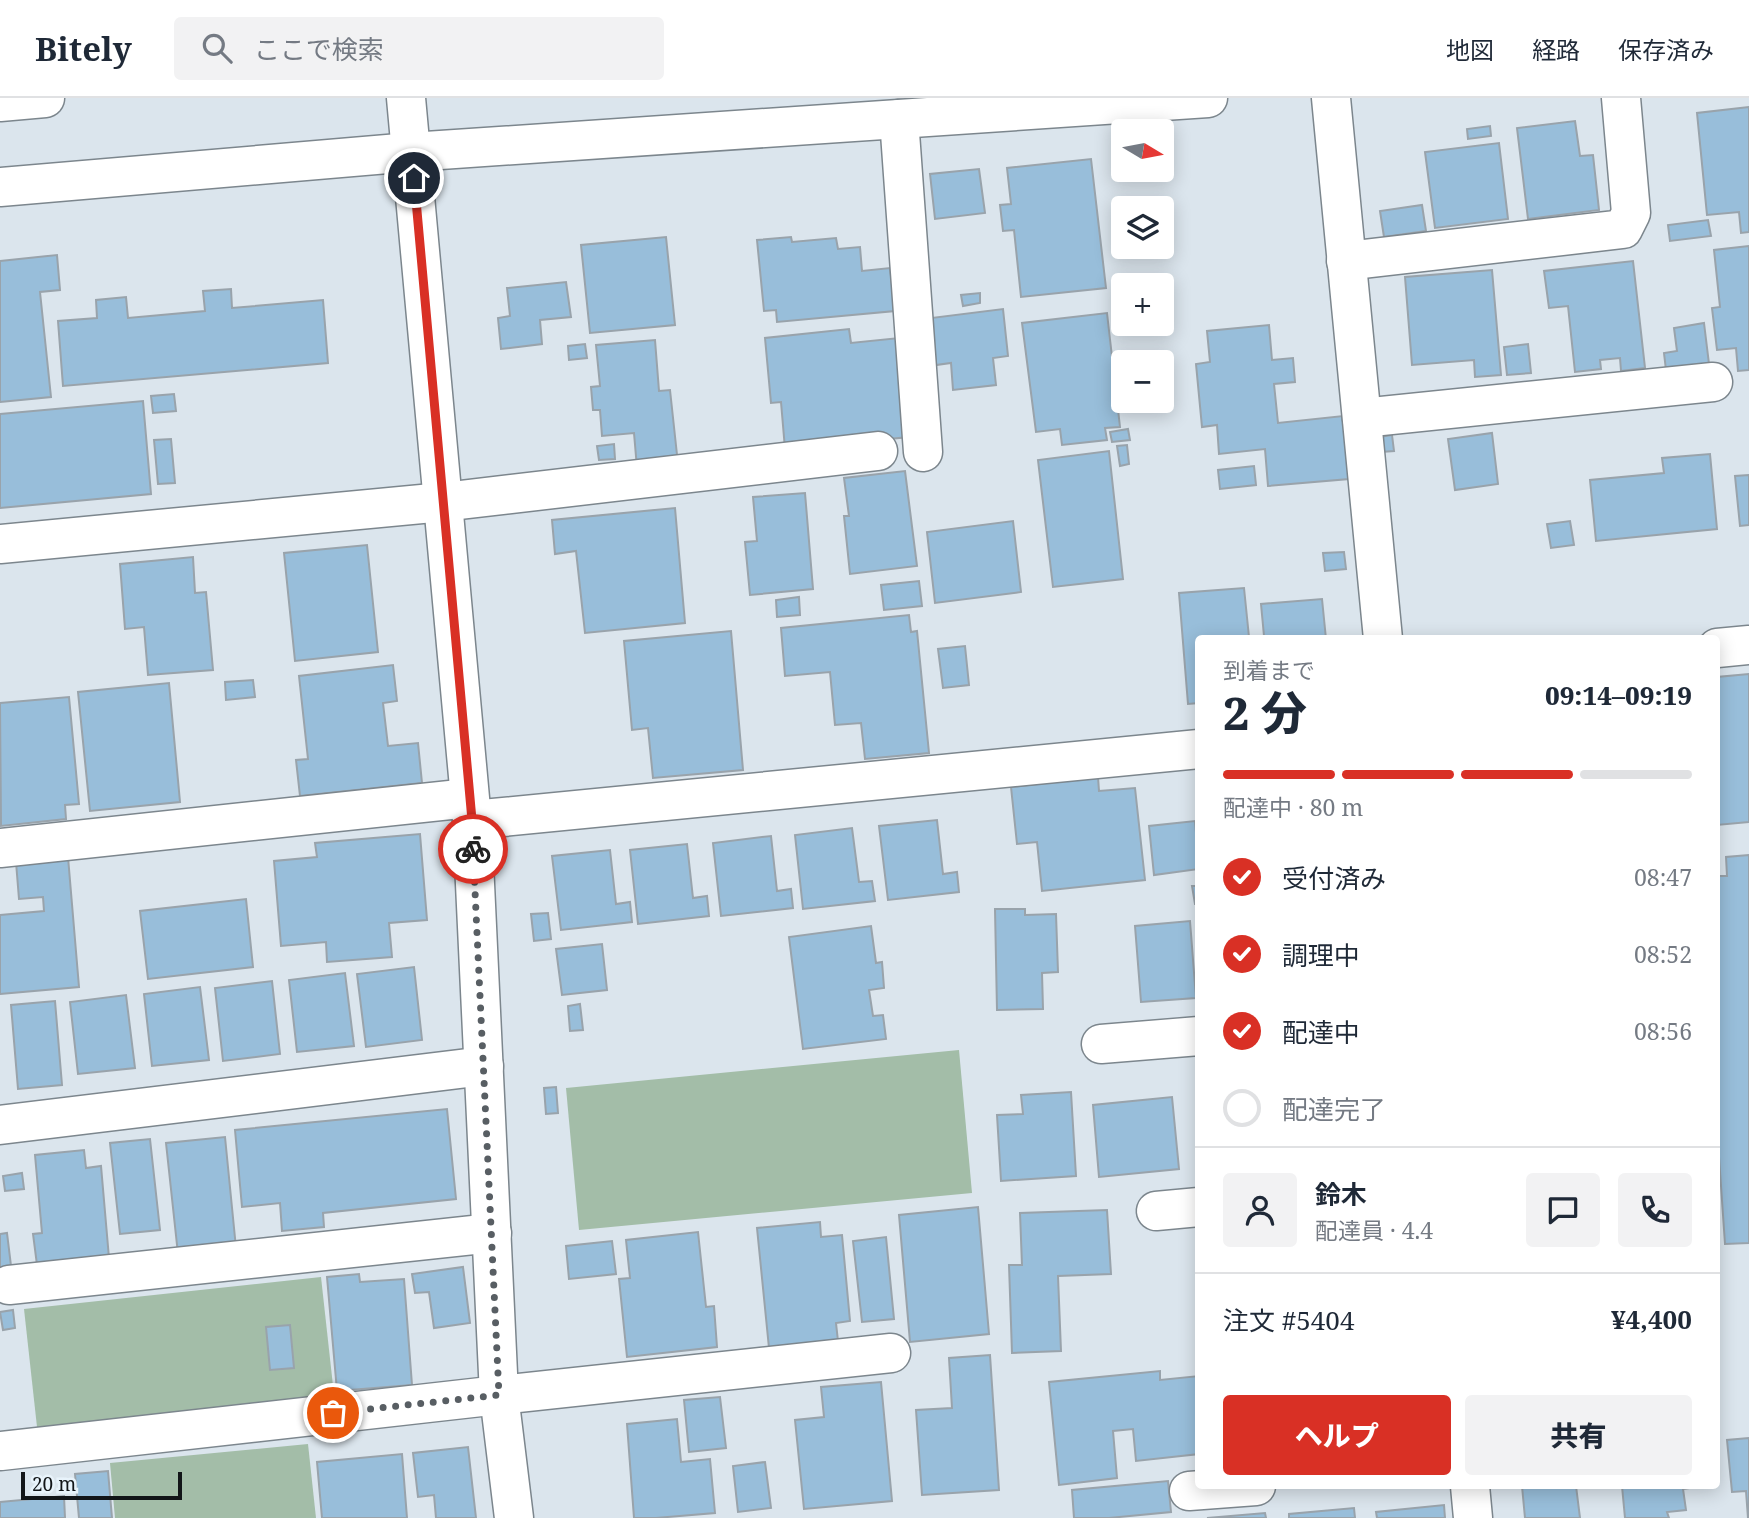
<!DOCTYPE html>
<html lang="ja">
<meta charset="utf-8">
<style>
:root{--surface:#fff;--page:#f2f2f3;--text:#1f2937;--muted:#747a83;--line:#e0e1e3;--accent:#d93025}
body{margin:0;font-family:"Noto Serif","Noto Sans JP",serif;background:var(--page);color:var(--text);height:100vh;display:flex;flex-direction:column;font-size:26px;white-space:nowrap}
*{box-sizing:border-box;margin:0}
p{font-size:23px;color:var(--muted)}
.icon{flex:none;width:38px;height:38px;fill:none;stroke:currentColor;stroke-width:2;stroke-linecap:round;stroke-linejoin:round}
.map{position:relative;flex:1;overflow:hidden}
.details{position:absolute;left:1195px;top:537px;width:525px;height:854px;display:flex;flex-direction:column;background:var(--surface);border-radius:7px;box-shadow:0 4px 18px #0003}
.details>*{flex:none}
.needle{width:46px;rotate:100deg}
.controls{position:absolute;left:1111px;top:21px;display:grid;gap:14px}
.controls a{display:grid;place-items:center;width:63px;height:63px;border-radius:7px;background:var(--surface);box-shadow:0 4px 18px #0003;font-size:35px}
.scale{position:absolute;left:21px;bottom:18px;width:161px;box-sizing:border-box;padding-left:7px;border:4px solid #121518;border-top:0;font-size:19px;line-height:24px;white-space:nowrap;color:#121518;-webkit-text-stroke:5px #e8f3fb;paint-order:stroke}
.pin{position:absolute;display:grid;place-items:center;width:60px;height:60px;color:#fff;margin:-30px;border:4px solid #fff;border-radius:50%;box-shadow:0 2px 7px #0007}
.courier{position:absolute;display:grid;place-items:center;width:70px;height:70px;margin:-35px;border:5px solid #d93025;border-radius:50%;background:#fff;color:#222;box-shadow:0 2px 9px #0007}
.overview em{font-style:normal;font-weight:800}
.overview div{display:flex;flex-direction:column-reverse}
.overview{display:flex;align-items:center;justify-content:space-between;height:119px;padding:0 28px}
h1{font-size:46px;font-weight:800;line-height:52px}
.bar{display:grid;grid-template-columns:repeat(4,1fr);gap:10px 7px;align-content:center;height:84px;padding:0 28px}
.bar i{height:9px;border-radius:5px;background:var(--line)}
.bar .current{background:var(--accent)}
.bar p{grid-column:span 4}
.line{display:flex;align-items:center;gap:18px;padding:0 28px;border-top:2px solid var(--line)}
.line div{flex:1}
.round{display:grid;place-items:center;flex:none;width:74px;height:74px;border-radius:7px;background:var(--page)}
ol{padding:0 28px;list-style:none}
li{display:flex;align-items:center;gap:21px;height:77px}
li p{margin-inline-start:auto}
li .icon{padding:7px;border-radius:50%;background:var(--accent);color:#fff;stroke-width:4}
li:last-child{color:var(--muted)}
li i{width:38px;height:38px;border:4px solid var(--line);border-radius:50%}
.action{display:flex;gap:14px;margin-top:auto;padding:14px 28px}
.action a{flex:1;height:80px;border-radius:7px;background:var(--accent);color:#fff;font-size:28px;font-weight:800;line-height:80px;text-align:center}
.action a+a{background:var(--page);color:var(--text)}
header{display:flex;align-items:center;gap:42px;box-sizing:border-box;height:98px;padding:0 35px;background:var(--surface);border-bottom:2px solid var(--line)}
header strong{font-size:33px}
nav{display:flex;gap:38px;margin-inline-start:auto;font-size:24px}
.search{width:490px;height:63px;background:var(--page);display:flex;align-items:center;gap:18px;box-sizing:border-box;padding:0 24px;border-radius:7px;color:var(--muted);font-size:26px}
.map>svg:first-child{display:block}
.green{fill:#a3bda8}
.building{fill:#98beda;stroke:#99a3ab;stroke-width:2}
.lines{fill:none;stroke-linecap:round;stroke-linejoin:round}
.street-casing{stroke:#7c868d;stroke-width:41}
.secondary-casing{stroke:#7c868d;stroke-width:41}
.street{stroke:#fff;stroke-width:38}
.secondary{stroke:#fff;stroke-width:38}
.done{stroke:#585e63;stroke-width:7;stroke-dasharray:0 12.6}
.route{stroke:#d93025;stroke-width:9}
</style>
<header>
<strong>Bitely</strong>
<div class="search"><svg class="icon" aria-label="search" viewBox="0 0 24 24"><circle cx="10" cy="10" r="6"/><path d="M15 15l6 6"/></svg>ここで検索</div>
<nav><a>地図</a><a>経路</a><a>保存済み</a></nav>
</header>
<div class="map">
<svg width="1749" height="1420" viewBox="0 0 1749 1420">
<rect width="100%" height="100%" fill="#dbe5ed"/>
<g class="green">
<path d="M959 952 972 1095 579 1132 566 990Z"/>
<path d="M321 1179 335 1306 38 1338 24 1211Z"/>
<path d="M308 1346 316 1420H115L110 1365Z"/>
</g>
<g class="building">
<path d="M1749 9V134L1741 135 1739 114 1707 117 1697 15Z"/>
<path d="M1575 23 1580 58 1593 57 1599 112 1528 121 1517 30Z"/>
<path d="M1490 28 1491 38 1468 41 1467 31Z"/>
<path d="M1499 45 1508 121 1435 130 1425 54Z"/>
<path d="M1091 61 1106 190 1021 199 1014 132 1003 133 1000 107 1011 106 1007 70Z"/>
<path d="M979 71 985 115 935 121 930 76Z"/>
<path d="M1422 107 1426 133 1384 139 1380 113Z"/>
<path d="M1708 122 1711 138 1670 143 1668 127Z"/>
<path d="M666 139 675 227 590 235 581 147Z"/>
<path d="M791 139 792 144 836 140 838 151 860 149 862 173 890 170 895 213 777 224 776 212 764 213 757 142Z"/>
<path d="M1749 148V272L1738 273 1736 250 1717 252 1712 210 1720 209 1714 152Z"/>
<path d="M57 157 60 192 40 194 51 299 0 304V163Z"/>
<path d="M1633 163 1645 270 1621 273 1620 260 1600 262 1601 271 1575 274 1568 208 1549 210 1544 173Z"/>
<path d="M1492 172 1501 277 1475 279 1474 262 1412 267 1405 179Z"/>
<path d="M566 184 571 219 540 222 542 246 501 251 498 220 510 218 507 190Z"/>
<path d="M231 191 232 210 323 202 328 265 63 288 58 223 97 220 96 202 126 199 128 220 205 213 203 193Z"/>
<path d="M980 195V205L963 208 961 197Z"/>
<path d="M1003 211 1008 258 993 260 996 287 953 292 951 265 936 267 931 220Z"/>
<path d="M1107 215 1120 329 1105 330 1107 342 1062 347 1060 331 1036 334 1022 225Z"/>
<path d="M1704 225 1709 266 1666 272 1664 255 1677 253 1674 230Z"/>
<path d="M1269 227 1272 262 1293 260 1295 284 1274 286 1278 325 1343 318 1349 381 1268 388 1265 351 1219 356 1217 327 1202 329 1196 266 1210 264 1207 233Z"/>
<path d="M849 231 851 245 899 240 909 339 785 351 781 304 771 305 765 240Z"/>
<path d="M655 242 659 293 670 292 678 366 637 370 634 335 602 338 600 312H593L591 289 600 288 596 247Z"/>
<path d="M585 246 587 260 569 262 568 248Z"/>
<path d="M1528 246 1531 275 1507 277 1504 249Z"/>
<path d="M174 296 176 313 153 315 151 298Z"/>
<path d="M143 303 151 396 0 410V316Z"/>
<path d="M1128 331 1130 342 1112 344 1110 334Z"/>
<path d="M1492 335 1498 386 1455 392 1448 341Z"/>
<path d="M1392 337 1394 353 1381 354 1379 339Z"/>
<path d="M171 341 175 385 158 386 154 342Z"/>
<path d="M614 346 615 361 599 362 597 348Z"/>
<path d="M1127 347 1129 366 1120 368 1117 348Z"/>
<path d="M1109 353 1123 481 1053 489 1038 362Z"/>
<path d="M1710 356 1717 431 1596 443 1590 382 1664 375 1662 360Z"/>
<path d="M1254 368 1256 387 1220 391 1218 372Z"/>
<path d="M905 373 917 468 850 476 844 418H849L844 380Z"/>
<path d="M1749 377V427L1740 428 1735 378Z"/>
<path d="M805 395 813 491 750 497 745 444 757 443 753 399Z"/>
<path d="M675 410 685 525 585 535 576 453 555 456 552 422Z"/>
<path d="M1013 423 1021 494 935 505 927 434Z"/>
<path d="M1570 423 1574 447 1551 450 1547 426Z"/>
<path d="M367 447 378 554 295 563 284 455Z"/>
<path d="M1344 454 1346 471 1325 473 1323 455Z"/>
<path d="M193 459 195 495 206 494 213 572 148 577 144 529 125 531 120 466Z"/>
<path d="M919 483 922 508 884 512 881 487Z"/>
<path d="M1244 490 1249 539 1264 538 1261 506 1322 501 1326 541H1199V605L1188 606 1179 495Z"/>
<path d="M799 499 800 517 777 519 776 502Z"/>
<path d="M909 517 911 534 917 533 929 655 865 661 861 625 835 627 830 574 785 578 781 530Z"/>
<path d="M731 533 743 672 653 680 648 630 632 632 624 543Z"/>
<path d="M965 548 969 587 943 590 938 551Z"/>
<path d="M393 567 397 603 383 605 388 648 418 645 422 685 300 698 296 662 308 661 299 578Z"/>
<path d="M1749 576V724L1717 727V579Z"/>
<path d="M253 582 255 599 226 602 225 584Z"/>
<path d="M169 585 180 704 90 713 78 594Z"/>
<path d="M69 599 79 706 65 707 66 721 1 728 0 605Z"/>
<path d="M1098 679 1099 693 1135 690 1145 782 1042 793 1037 744 1017 746 1011 689Z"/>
<path d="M937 722 943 776 957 774 959 794 888 802 879 728Z"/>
<path d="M1195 723 1199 771 1154 777 1149 728Z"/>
<path d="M852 730 859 784 872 783 875 803 803 811 795 737Z"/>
<path d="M420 736 427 822 389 825 392 859 327 864 326 844 281 848 274 763 317 759 315 745Z"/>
<path d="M771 738 777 793 791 791 793 810 721 818 713 745Z"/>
<path d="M687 746 693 800 707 798 709 818 638 826 630 752Z"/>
<path d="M610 752 616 806 630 804 632 824 561 832 552 758Z"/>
<path d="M1749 757V1145L1725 1146 1717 1030V778H1727L1726 759Z"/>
<path d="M68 759 79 889 0 896V817L44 813 43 799 19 801 16 764Z"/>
<path d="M1192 788H1199V806H1195Z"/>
<path d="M246 801 253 869 148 881 140 813Z"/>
<path d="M995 811H1025V817L1056 816 1058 874 1042 875 1043 911 997 912Z"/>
<path d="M548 815 551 841 534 843 531 816Z"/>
<path d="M1190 823 1196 900 1141 904 1135 828Z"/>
<path d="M871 828 876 865 882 864 884 890 869 892 873 918 883 917 886 941 803 951 789 839Z"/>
<path d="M602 846 607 892 562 897 556 851Z"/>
<path d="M414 869 422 942 366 949 357 876Z"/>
<path d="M345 875 354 948 297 954 289 882Z"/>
<path d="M272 883 280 956 223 963 215 890Z"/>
<path d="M200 889 209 962 152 968 144 896Z"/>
<path d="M126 897 135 970 78 976 70 904Z"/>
<path d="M55 903 62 987 18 991 11 907Z"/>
<path d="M580 906 583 932 570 933 568 908Z"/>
<path d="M556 989 558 1015 546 1016 544 990Z"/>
<path d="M1071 994 1076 1078 1001 1083 997 1017 1023 1016 1021 997Z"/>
<path d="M1172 999 1179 1071 1099 1079 1093 1007Z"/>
<path d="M447 1011 456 1101 323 1115 324 1129 282 1133 280 1105 242 1109 235 1032Z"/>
<path d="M225 1039 236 1150 178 1156 166 1045Z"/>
<path d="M150 1041 160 1132 120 1136 110 1045Z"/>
<path d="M84 1052 86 1070 101 1068 109 1160 37 1167 33 1136 42 1135 35 1057Z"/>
<path d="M22 1075 24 1091 5 1093 3 1078Z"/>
<path d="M978 1109 989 1236 910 1244 899 1117Z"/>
<path d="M1107 1112 1111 1176 1058 1178 1061 1253 1012 1255 1009 1167H1022L1020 1115Z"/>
<path d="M820 1124 821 1139 842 1137 850 1223 836 1225 838 1243 769 1250 757 1130Z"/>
<path d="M698 1134 706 1209 714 1208 717 1249 627 1259 619 1181 630 1180 626 1142Z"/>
<path d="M7 1135 12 1176 0 1178V1136Z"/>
<path d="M886 1139 894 1221 862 1224 853 1143Z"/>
<path d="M612 1143 616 1176 569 1181 566 1148Z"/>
<path d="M463 1169 470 1225 434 1230 429 1194 415 1195 412 1176Z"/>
<path d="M359 1176 360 1184 404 1181 412 1287 337 1293 327 1179Z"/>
<path d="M13 1212 15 1230 3 1232 0 1214Z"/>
<path d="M290 1227 294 1270 270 1272 266 1229Z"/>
<path d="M990 1257 999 1392 922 1397 916 1312 952 1310 949 1260Z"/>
<path d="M1160 1273V1282L1199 1278V1356L1136 1363 1133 1331 1113 1333 1117 1380 1059 1387 1049 1284Z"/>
<path d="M881 1284 892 1403 804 1411 795 1322 824 1319 821 1289Z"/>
<path d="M720 1299 726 1350 689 1354 684 1302Z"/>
<path d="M677 1321 681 1364 710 1361 715 1415 656 1420H634L627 1326Z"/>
<path d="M1749 1340V1420H1748L1746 1393 1732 1394 1727 1342Z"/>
<path d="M468 1349 476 1420H436L434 1397 418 1399 413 1355Z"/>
<path d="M402 1356 407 1420H322L317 1364Z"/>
<path d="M765 1364 771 1410 738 1414 733 1368Z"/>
<path d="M108 1373 112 1420H78H79L75 1376Z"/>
<path d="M1168 1383 1171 1414 1109 1420H1074L1072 1392Z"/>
<path d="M1522 1388H1576L1580 1420H1525Z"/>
<path d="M1622 1388H1690V1390L1683 1391 1686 1412 1667 1414 1669 1420H1625Z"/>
<path d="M64 1398 65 1420H0V1404Z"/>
<path d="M1444 1407 1445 1420H1377L1376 1414Z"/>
<path d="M1354 1410 1355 1420H1289V1416Z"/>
<path d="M1265 1415 1266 1420H1207Z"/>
</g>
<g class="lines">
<g class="street-casing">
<g id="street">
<path d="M1331 0 1383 541"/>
<path d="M899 21 923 354"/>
<path d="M1346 163 1623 131 1631 115 1621 0"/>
<path d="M1362 320 1713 284"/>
<path d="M0 446 443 404 878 353"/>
<path d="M1717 550 1749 547"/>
<path d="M472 722 1199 651"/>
<path d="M0 750 469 700"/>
<path d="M1101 946 1199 938"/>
<path d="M0 1027 484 968"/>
<path d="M1156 1113 1199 1109"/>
<path d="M9 1187 492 1135"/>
<path d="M1 1353 499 1297 891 1255"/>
<path d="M1470 1388 1473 1420"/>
<path d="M1189 1393 1256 1388"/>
</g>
</g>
<g class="secondary-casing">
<g id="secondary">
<path d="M406 0 472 722 499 1297 514 1420"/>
<path d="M0 4 45 0"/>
<path d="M0 89 411 54 1208 0"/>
</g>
</g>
<use href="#street" class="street"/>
<use href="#secondary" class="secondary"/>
</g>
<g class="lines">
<path class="done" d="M333 1315 499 1297 473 751"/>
<path class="route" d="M414 80 472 722 473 751"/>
</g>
</svg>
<div class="controls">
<a><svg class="needle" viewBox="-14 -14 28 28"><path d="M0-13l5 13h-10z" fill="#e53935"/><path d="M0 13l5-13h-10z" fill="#747a83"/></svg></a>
<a><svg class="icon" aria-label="layers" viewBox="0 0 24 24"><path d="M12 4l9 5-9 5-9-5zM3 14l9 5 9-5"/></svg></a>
<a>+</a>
<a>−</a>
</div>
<div class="scale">20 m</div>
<div class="pin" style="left:333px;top:1315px;background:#ea580c"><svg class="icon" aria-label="bag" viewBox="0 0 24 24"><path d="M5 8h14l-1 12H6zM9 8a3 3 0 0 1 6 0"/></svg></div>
<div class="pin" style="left:414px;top:80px;background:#1f2937"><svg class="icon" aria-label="home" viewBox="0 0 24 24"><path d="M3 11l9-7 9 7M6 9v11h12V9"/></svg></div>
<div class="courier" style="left:473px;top:751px"><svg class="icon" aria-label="bike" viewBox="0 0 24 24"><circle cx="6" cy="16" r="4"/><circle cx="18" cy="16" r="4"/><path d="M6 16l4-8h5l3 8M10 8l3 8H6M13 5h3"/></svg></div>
<section class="details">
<div class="overview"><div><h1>2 分</h1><p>到着まで</p></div><em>09:14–09:19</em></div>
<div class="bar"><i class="current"></i><i class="current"></i><i class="current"></i><i></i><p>配達中 · 80 m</p></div>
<ol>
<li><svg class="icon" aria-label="check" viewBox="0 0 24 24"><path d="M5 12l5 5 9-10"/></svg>受付済み<p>08:47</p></li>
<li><svg class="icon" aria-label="check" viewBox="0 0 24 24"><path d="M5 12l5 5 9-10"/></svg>調理中<p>08:52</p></li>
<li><svg class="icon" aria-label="check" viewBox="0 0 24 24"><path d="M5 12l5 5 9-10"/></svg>配達中<p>08:56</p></li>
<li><i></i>配達完了</li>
</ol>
<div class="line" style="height:126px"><a class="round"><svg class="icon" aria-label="person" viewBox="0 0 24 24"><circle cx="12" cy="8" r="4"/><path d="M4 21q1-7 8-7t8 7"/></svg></a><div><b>鈴木</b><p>配達員 · 4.4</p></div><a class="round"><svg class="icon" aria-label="chat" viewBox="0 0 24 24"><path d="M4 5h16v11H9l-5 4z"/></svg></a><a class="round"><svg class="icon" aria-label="phone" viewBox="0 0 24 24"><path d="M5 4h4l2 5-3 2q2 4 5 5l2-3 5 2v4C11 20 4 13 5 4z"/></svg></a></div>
<div class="line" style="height:91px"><div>注文 #5404</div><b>¥4,400</b></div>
<div class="action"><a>ヘルプ</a><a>共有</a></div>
</section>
</div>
